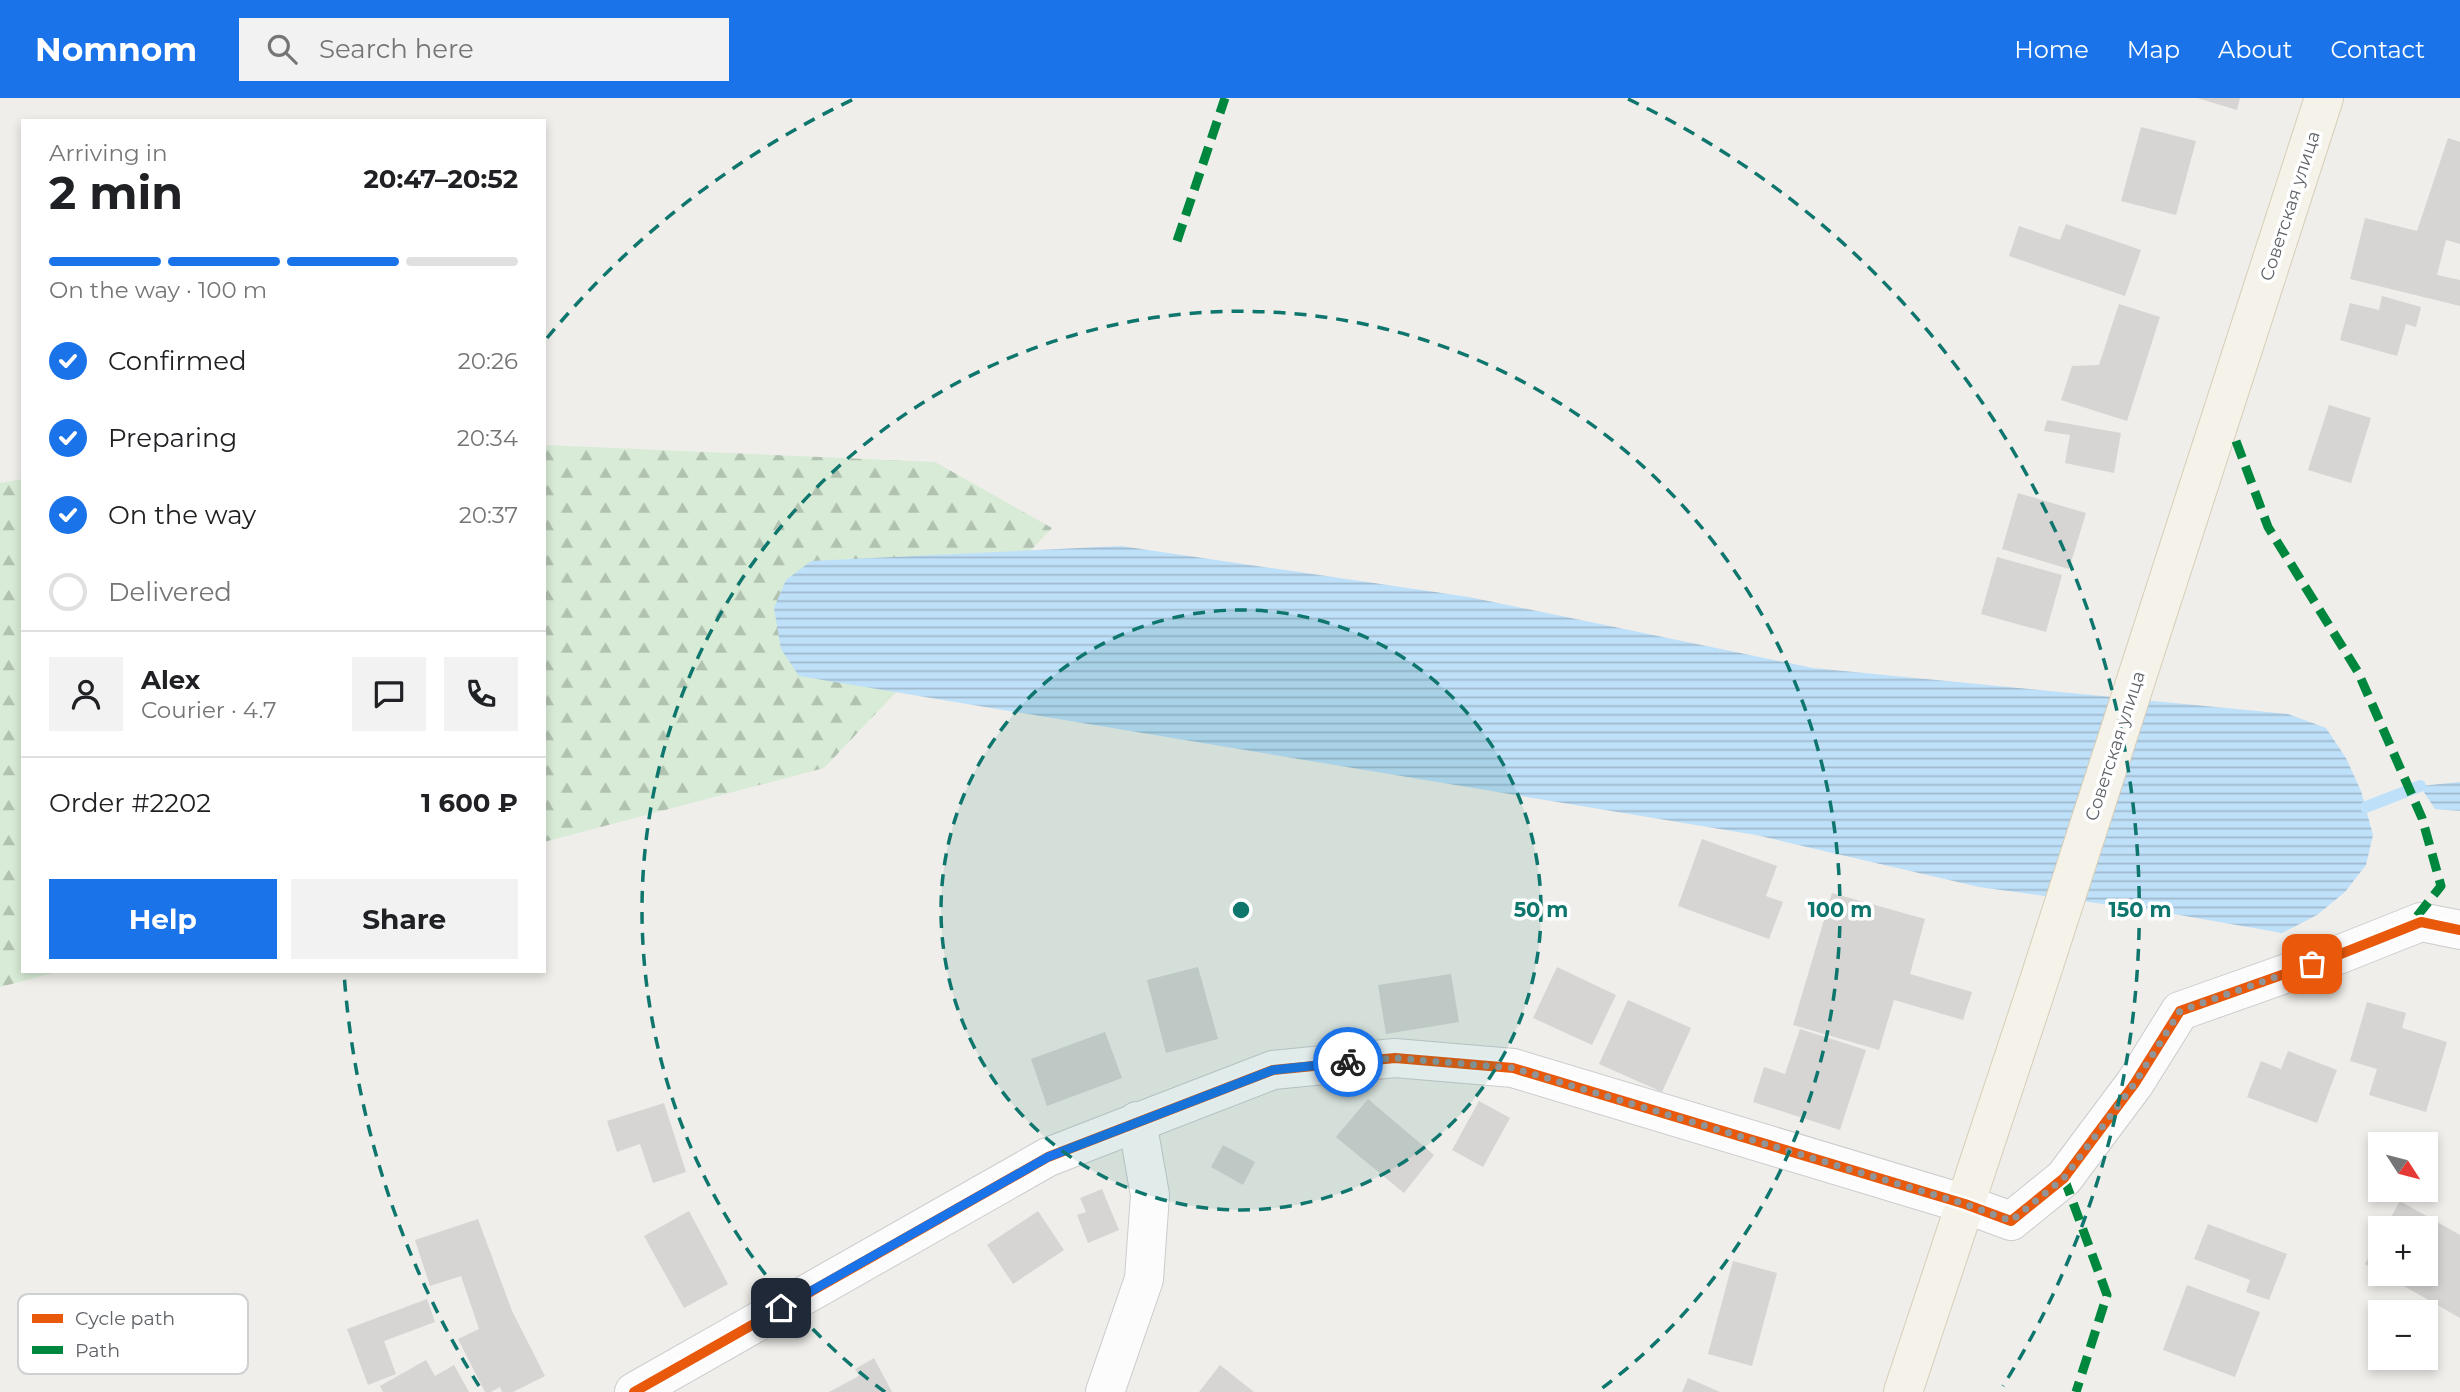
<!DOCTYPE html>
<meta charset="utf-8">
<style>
:root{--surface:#fff;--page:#f2f2f2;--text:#202124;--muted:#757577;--line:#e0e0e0;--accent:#1a73e8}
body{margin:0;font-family:Montserrat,sans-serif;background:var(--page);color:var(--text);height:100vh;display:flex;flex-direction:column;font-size:26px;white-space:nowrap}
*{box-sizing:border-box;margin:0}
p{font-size:23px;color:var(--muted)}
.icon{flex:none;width:38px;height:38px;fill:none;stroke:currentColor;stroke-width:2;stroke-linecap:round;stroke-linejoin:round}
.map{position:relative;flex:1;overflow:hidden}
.details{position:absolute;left:21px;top:21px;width:525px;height:854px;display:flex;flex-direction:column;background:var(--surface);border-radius:0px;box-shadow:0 4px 10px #0003}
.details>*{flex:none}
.needle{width:46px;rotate:126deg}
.tools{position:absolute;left:2368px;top:1034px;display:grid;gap:14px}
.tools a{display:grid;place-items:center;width:70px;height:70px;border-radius:0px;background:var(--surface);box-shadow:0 4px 10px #0003;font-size:35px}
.pin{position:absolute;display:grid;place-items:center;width:60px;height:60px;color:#fff;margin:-30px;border-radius:14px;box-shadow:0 4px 10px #0006}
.courier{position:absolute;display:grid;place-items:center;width:70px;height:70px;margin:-35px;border:5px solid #1a73e8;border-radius:50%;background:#fff;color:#222;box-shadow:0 2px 9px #0007}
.summary em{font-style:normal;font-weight:700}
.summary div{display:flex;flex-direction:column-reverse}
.summary{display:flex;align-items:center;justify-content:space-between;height:119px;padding:0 28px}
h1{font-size:46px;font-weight:700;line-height:52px}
.bar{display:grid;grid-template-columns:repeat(4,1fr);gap:10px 7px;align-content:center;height:84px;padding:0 28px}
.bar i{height:9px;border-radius:5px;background:var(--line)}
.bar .selected{background:var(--accent)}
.bar p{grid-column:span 4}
.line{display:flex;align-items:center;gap:18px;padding:0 28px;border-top:2px solid var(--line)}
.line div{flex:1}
.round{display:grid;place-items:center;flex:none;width:74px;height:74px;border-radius:0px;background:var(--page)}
ol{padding:0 28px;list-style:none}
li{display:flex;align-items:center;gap:21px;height:77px}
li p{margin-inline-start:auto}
li .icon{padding:7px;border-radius:50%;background:var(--accent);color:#fff;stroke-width:4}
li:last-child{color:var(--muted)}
li i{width:38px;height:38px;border:4px solid var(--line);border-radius:50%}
.action{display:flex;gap:14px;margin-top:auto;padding:14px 28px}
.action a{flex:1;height:80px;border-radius:0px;background:var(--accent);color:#fff;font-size:28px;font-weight:700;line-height:80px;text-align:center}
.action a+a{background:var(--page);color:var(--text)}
header{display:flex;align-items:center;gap:42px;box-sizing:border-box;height:98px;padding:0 35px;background:var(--accent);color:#fff}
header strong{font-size:33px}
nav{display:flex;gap:38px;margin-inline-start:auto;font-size:24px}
.search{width:490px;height:63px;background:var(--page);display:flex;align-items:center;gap:18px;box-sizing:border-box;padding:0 24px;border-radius:0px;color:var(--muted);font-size:26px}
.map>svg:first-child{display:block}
.forest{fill:url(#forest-firs)}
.water{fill:url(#water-rules)}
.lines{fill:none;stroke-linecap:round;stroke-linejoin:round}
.stream{stroke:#bfe0f9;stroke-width:12}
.building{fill:#d6d5d3}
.minor-casing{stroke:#cbcccc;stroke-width:40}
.primary-casing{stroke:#d7ceb8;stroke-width:40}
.minor{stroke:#fdfcfc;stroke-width:38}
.primary{stroke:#f4f2e9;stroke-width:38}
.quiet{stroke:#00873e;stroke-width:9;stroke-dasharray:18 9;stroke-linecap:butt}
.cycleway-casing{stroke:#fff;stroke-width:15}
.cycleway{stroke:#e8590c;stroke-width:10}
.done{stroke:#919496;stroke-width:7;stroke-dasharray:0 12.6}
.route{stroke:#1a73e8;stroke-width:9}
.ring{fill:none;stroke:#0f766e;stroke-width:3.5;stroke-dasharray:12 9}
.labels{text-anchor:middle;stroke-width:7;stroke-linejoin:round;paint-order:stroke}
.street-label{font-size:18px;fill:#5f6368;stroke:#fff}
.key{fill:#fff;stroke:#cfd0d2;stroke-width:2}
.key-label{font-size:19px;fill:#5f6368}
.centre{fill:#0f766e;stroke:#fff;stroke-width:3.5}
.ring-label{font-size:21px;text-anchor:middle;font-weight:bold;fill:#0f766e;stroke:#fff;stroke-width:7;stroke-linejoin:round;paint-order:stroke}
</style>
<header>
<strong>Nomnom</strong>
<div class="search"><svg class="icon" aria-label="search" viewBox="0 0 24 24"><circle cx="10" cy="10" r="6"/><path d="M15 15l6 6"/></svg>Search here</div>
<nav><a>Home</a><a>Map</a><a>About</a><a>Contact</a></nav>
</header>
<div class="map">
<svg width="2460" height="1294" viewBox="0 0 2460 1294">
<defs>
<pattern id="forest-firs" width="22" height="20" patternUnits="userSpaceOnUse" patternTransform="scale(1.75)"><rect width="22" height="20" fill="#d8ebd6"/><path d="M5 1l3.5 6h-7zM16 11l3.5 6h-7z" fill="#b2c2b1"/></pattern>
<pattern id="water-rules" width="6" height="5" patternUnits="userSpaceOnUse" patternTransform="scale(1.75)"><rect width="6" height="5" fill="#bfe0f9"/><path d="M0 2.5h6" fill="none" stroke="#9eb9cd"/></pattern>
</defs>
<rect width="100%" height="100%" fill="#efeeea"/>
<g class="forest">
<path d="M544 347 935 364 1052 430 824 670 544 744Z"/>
<path d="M23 381V873H61L0 889V385Z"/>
</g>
<g class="water">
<path d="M1121 448 1469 499 1813 570 2288 616 2326 630 2346 660 2361 693 2373 737 2366 767 2345 794 2317 817 2282 835 2168 815 1979 789 1756 737 799 578 781 551 774 510 786 482 811 463Z"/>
<path d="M2460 684V713L2435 711 2420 688Z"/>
</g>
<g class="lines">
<path class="stream" d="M2366 709 2420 688"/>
</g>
<g class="building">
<path d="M2197 0H2240L2237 12Z"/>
<path d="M2141 29 2196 43 2176 117 2121 103Z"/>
<path d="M2448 40 2460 44V146L2446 142 2437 177 2460 182V208L2350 181 2365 120 2417 133Z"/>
<path d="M2066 126 2141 152 2125 198 2009 158 2019 128 2060 142Z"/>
<path d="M2382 198 2421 209 2416 229 2406 226 2397 258 2340 242 2350 205 2379 212Z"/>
<path d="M2119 206 2160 219 2127 323 2061 302 2072 268 2099 267Z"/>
<path d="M2329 307 2371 320 2351 385 2308 372Z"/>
<path d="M2047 322 2121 335 2114 375 2065 365 2070 337 2044 333Z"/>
<path d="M2018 395 2086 415 2069 471 2002 451Z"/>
<path d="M1997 459 2062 477 2046 534 1981 516Z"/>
<path d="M1702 741 1777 768 1766 798 1783 804 1769 841 1678 808Z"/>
<path d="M1832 795 1925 821 1910 876 1972 894 1963 922 1894 902 1879 952 1793 927Z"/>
<path d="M1198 869 1218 941 1166 955 1147 882Z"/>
<path d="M1557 869 1616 897 1592 947 1533 920Z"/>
<path d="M1451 876 1459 924 1386 936 1378 887Z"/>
<path d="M1628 902 1691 930 1662 994 1599 966Z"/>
<path d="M2367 904 2406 915 2402 930 2447 944 2426 1014 2369 997 2377 971 2350 963Z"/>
<path d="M1800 931 1866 952 1840 1032 1753 1004 1764 969 1785 976Z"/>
<path d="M1105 934 1122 980 1047 1008 1031 961Z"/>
<path d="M2288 953 2337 972 2317 1025 2247 999 2261 963 2281 971Z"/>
<path d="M1368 1001 1434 1057 1404 1095 1336 1039Z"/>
<path d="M1479 1003 1510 1020 1483 1069 1452 1052Z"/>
<path d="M664 1005 686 1074 653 1085 640 1046 617 1054 607 1023Z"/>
<path d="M1223 1047 1255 1064 1243 1087 1211 1069Z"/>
<path d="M1102 1091 1119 1132 1088 1145 1077 1117 1086 1114 1080 1100Z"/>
<path d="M2400 1103 2460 1137V1220L2383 1176H2426V1130H2385Z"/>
<path d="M689 1113 728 1186 684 1210 644 1138Z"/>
<path d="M1038 1113 1064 1152 1013 1186 987 1147Z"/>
<path d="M478 1121 512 1213 545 1278 513 1294H502L500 1289 491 1294H485L458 1241 479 1231 461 1178 430 1188 415 1142Z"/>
<path d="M2208 1126 2287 1156 2269 1202 2246 1194 2250 1182 2194 1161Z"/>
<path d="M2380 1139V1175L2365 1166Z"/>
<path d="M1733 1163 1777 1175 1752 1268 1708 1256Z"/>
<path d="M2187 1187 2260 1214 2235 1279 2163 1252Z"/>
<path d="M427 1201 435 1224 384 1243 396 1276 368 1287 347 1231Z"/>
<path d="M874 1260 892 1294H829L859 1278 855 1271Z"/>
<path d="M426 1262 435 1278 454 1267 469 1294H383L380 1288Z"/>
<path d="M1220 1267 1254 1294H1199Z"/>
<path d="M1688 1280 1720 1294H1682Z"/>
</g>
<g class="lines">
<g class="minor-casing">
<g id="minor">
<path d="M634 1294 1048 1059 1273 972 1395 960 1513 970 1965 1106 2011 1123 2064 1080 2135 985 2180 913 2338 857 2421 824 2460 832"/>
<path d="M1105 1294 1144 1181 1150 1097 1137 1023"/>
</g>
</g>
<g class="primary-casing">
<path id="primary" d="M1903 1294 2034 898 2324 0"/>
</g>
<use href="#minor" class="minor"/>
<use href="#primary" class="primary"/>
<g class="quiet">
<path d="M1177 143 1225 0"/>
<path d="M2236 343 2268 429 2358 574 2422 720 2441 788 2410 827"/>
<path d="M2064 1080 2107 1197 2076 1294"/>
</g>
<g class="cycleway-casing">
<path id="cycleway" d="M634 1294 1048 1059 1273 972 1395 960 1513 970 1965 1106 2011 1123 2064 1080 2135 985 2180 913 2338 857 2421 824 2460 832"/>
</g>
<use href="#cycleway" class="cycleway"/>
</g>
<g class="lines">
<path class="done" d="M1348 964 1395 960 1513 970 1965 1106 2011 1123 2064 1080 2135 985 2180 913 2312 866"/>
<path class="route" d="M781 1210 1048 1059 1273 972 1348 964"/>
</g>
<circle cx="1241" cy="812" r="300" fill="#0f766e" fill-opacity=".12"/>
<g class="ring">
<circle cx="1241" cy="812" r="300"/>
<path d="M885 1294A599 599 0 1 1 1597 1294"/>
<path d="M479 1288A899 899 0 0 1 344 875M547 240A899 899 0 0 1 854 1M1628 1A899 899 0 0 1 2003 1288"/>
</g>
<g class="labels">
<g class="street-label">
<text transform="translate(2290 108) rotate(-72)" y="6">Советская улица</text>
<text transform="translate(2115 648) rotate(-72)" y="6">Советская улица</text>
</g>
</g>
<rect x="18" y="1196" width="230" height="80" rx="10" class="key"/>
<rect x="32" y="1216" width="31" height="9" fill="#e8590c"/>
<rect x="32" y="1248" width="31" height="8" fill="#00873e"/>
<g class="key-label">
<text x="75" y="1227">Cycle path</text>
<text x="75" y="1259">Path</text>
</g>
<circle cx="1241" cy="812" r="10" class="centre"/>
<g class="ring-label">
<text x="1541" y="819">50 m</text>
<text x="1840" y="819">100 m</text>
<text x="2140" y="819">150 m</text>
</g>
</svg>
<div class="tools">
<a><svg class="needle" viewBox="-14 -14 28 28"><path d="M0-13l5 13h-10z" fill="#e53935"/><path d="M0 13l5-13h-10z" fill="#757577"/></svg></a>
<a>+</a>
<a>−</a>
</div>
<div class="pin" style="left:2312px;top:866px;background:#ea580c"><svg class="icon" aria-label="bag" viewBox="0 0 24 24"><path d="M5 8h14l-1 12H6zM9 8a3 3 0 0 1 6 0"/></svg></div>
<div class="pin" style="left:781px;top:1210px;background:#1f2937"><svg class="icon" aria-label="home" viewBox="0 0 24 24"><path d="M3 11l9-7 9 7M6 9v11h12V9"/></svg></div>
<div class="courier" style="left:1348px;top:964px"><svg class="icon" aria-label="bike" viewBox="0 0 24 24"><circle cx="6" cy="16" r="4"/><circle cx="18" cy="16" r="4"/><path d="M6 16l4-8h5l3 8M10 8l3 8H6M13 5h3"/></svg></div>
<section class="details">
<div class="summary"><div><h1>2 min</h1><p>Arriving in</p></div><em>20:47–20:52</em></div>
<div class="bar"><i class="selected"></i><i class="selected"></i><i class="selected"></i><i></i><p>On the way · 100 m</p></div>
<ol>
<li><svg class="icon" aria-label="check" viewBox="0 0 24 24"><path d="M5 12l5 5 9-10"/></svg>Confirmed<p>20:26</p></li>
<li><svg class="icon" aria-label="check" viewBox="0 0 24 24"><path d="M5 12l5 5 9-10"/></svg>Preparing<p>20:34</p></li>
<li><svg class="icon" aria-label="check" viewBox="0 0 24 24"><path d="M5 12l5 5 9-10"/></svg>On the way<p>20:37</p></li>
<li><i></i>Delivered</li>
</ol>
<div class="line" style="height:126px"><a class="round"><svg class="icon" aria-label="person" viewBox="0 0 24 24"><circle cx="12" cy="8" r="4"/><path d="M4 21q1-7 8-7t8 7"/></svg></a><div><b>Alex</b><p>Courier · 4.7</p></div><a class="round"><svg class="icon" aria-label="chat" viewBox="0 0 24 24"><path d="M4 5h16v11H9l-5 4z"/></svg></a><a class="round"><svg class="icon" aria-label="phone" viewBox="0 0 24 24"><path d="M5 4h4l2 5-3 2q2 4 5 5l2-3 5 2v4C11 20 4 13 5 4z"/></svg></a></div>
<div class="line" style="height:91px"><div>Order #2202</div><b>1 600 ₽</b></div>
<div class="action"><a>Help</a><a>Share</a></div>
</section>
</div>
